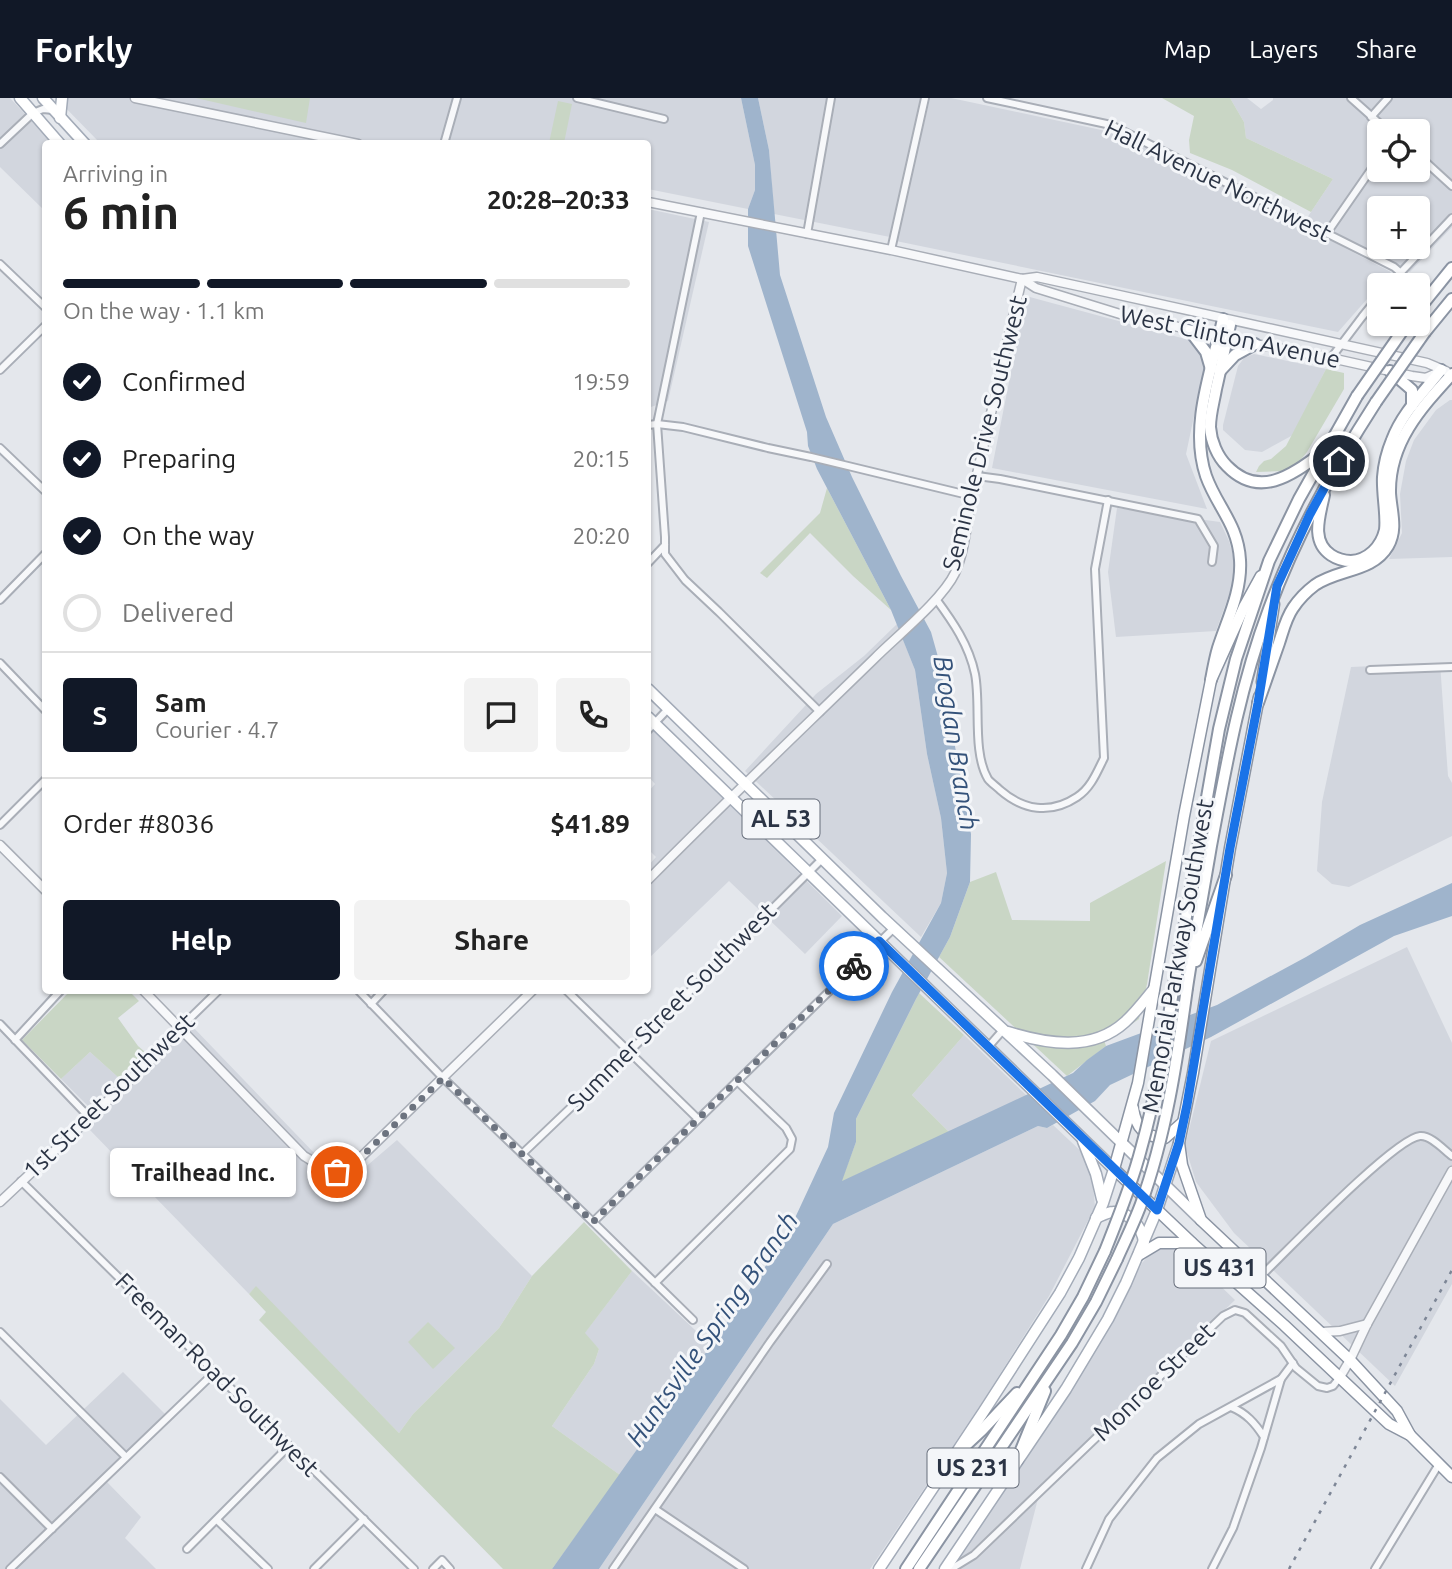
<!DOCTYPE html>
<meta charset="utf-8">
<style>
:root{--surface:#fff;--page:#f2f2f2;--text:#222;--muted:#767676;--line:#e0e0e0;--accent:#111827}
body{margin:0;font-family:Ubuntu,sans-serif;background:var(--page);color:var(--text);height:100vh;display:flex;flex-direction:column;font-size:26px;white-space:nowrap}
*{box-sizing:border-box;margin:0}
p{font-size:23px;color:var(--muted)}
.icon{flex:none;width:38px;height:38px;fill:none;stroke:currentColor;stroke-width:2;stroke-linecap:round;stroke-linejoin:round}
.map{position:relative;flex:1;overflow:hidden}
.side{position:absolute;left:42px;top:42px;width:609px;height:854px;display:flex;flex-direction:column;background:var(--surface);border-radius:7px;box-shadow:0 2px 5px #0004}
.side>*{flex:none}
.fabs{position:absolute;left:1367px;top:21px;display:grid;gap:14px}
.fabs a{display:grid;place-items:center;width:63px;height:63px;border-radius:7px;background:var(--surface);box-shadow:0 2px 5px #0004;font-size:35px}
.pin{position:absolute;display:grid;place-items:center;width:60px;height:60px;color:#fff;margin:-30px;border:4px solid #fff;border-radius:50%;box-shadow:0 2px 7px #0007}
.courier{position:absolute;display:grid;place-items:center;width:70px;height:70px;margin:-35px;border:5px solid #1a73e8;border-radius:50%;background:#fff;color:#222;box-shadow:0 2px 9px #0007}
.bubble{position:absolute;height:49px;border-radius:7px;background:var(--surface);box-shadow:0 2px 5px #0004;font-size:23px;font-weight:600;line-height:49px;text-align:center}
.summary em{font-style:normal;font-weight:600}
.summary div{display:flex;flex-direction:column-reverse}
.summary{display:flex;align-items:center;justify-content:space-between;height:119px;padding:0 21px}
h1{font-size:46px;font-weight:600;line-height:52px}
.bar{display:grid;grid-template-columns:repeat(4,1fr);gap:10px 7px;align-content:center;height:84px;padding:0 21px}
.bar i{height:9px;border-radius:5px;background:var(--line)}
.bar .on{background:var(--accent)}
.bar p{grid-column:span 4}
.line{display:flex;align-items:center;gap:18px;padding:0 21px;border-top:2px solid var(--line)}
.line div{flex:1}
.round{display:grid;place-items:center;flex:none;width:74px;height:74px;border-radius:7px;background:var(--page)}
ol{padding:0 21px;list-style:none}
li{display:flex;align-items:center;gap:21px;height:77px}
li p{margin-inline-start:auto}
li .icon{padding:7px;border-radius:50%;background:var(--accent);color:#fff;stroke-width:4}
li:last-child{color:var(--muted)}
li i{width:38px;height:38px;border:4px solid var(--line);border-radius:50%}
.cta{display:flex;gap:14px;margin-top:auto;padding:14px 21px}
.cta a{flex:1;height:80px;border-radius:7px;background:var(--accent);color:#fff;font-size:28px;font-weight:600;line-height:80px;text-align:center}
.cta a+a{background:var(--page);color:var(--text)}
header{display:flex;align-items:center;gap:42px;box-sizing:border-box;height:98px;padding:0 35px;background:var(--accent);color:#fff}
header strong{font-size:33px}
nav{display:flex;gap:38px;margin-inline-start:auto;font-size:24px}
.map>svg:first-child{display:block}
.built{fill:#d2d6de;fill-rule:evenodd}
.green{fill:#c9d6c5}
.water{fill:#9fb4cc}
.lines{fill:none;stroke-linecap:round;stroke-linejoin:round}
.minor-casing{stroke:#a9aeb7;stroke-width:10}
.tertiary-casing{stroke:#a9aeb7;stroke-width:11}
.primary-casing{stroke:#a3abb8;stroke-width:13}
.trunk-casing{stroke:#8b94a3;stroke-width:13}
.motorway-casing{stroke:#8b94a3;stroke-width:14}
.minor{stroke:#f7f8fa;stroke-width:6}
.tertiary{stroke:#f7f8fa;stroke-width:8}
.primary{stroke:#fff;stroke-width:10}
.trunk{stroke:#fff;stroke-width:10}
.motorway{stroke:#fff;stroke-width:10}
.rail{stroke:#7d8696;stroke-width:2.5;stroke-dasharray:3.5 7;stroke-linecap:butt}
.motorway-bridge-casing{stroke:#8b94a3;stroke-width:14;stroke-linecap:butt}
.motorway-bridge{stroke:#fff;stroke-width:10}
.done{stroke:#6c737f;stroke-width:7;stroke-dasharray:0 12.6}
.route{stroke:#1a73e8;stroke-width:9}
.labels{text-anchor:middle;stroke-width:6;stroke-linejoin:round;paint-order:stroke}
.shield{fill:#f4f6f9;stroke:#676e7b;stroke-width:2}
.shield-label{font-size:23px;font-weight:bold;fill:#2b3445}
.street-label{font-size:24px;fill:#2b3445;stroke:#f4f6f9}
.water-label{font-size:26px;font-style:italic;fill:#34527a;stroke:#f4f6f9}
</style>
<header>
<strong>Forkly</strong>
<nav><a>Map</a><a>Layers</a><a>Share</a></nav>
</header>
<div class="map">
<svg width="1452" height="1471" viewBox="0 0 1452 1471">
<rect width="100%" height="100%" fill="#e4e7ec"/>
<g class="built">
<path d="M0 0H10L52 45 46 46 45 113 0 69Z"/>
<path d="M56 0H741L755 67V92L748 111 648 91V46L100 45Z"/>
<path d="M758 0H921L890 139 774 116 769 52Z"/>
<path d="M930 0H951L1106 33 1189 69 1391 174 1338 234 896 143Z"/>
<path d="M1230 0H1247L1261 11 1273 2V0H1452V129L1410 174 1307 120 1333 81 1246 40 1244 24ZM1379 33H1418V72H1379ZM1379 110H1418V149H1379Z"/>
<path d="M648 111 709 124 668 303 648 310Z"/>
<path d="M1026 198 1189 242 1200 254 1204 271 1186 356 1207 411 992 370Z"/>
<path d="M1254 256 1326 271 1293 337 1262 354 1245 352 1223 332V327L1238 268 1244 260Z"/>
<path d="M1450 302H1452V459L1389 461 1402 435 1400 396 1406 363 1414 342 1436 312Z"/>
<path d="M1117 410 1220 424 1229 443 1235 464 1234 483 1216 533 1116 539 1108 474Z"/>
<path d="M897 526 915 572 927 656 941 720 947 775 941 805 921 839 745 673 816 596 864 558Z"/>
<path d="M1440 565 1448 678 1452 685V738L1349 789 1332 786 1317 773 1322 704 1351 569Z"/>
<path d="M648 626 842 818 805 856 729 783 648 861V768L656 759 648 751V694L655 686 648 678Z"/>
<path d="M1407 849 1452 945V1186L1395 1288 1234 1135 1196 1084 1185 1048 1211 943Z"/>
<path d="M191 927 318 1059 338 1067 351 1061 362 1072 397 1042 532 1178 499 1230 413 1316 399 1335 256 1189 249 1196 88 1030Z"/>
<path d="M964 937 1027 998 949 1034 912 997Z"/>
<path d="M90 954 119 980 89 1009 61 981Z"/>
<path d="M1053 1027 1086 1058 1093 1086 1095 1109 1049 1198 983 1303 870 1471H599L833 1126 1038 1028 1047 1030Z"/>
<path d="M1166 1149 1183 1152 1235 1202 1042 1385 1020 1471H951L1066 1299 1113 1224 1142 1165 1151 1155Z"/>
<path d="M632 1173 711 1247 620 1377 552 1328 594 1266 599 1251 584 1236Z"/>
<path d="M123 1274 171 1322 107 1384 141 1419 125 1440 156 1471H0V1387L1 1385 0 1384V1301L46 1347Z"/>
</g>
<g class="green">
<path d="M196 0H310L306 25Z"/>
<path d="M1162 0H1230L1244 24 1246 40 1333 81 1311 114 1232 72 1190 55 1189 42 1194 18Z"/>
<path d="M558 3 572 6 564 45H549Z"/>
<path d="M1326 271 1344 275V291L1307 354 1298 365 1283 373 1256 374 1259 368 1264 363 1271 361 1286 348Z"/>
<path d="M827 390 891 512 853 478 810 435 767 480 760 475 820 415Z"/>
<path d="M1166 763 1147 886 1139 921 1119 935 1104 942 1106 948 1067 978 939 859 950 839 970 784 996 774 1012 822 1090 823V805Z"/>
<path d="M70 893H129L139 903 118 920 138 948 145 954 119 980 90 954 61 981 22 942Z"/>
<path d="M919 895 964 937 912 997 949 1034 841 1084 856 1044V1021Z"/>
<path d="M584 1124 632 1173 585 1235 599 1251 594 1266 552 1328 620 1377 552 1471H503L259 1222 266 1214 249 1196 256 1188 399 1335 413 1316 499 1230 532 1178Z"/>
<path d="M428 1224 455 1250 433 1271 408 1244Z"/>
</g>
<path class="water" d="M741 0H758L769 52 780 177 826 319 852 379 901 478 931 534 940 566 971 736 970 784 950 839 916 901 856 1021V1044L842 1083 1073 975 1087 962 1106 948 1217 907 1306 859 1360 827 1452 785V818L1394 838 1211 939 1110 987 1095 1003 1047 1030 1038 1028 833 1126 599 1471H552L724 1229 788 1135 828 1049 834 1015 892 894 941 805 947 775 941 720 927 656 915 572 891 512 817 371 808 348 807 334 748 148V111L755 92V67Z"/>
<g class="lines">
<g class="minor-casing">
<g id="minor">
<path d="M577 0 664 21"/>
<path d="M987 0 1111 27 1394 169 1401 175"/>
<path d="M1351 0 1388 33"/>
<path d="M1371 19 1388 0"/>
<path d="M0 46 33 15 43 11 53 12"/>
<path d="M444 46 457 0"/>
<path d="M1418 57 1452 88"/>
<path d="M701 114 657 326 665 439V456L685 482 719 514 820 614"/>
<path d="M1327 135 1379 60"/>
<path d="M807 136 831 0"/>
<path d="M891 152 925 0"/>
<path d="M0 166 46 210"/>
<path d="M1389 187 1452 120"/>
<path d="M1331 260 1362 219 1379 198"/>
<path d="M0 272 46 227"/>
<path d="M648 327 657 326 683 329 768 350 811 359 972 398"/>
<path d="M0 350 46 394"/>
<path d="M977 378 1000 381 1198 421 1214 448 1212 464"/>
<path d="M648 465 665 447"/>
<path d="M936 501C953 524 969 547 975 576 981 606 972 654 988 681 991 685 996 688 1000 692 1023 712 1050 717 1077 699 1091 690 1097 674 1104 660L1095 471 1108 402"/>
<path d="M0 502 46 455"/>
<path d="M0 565 46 613"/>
<path d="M1370 572 1452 569"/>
<path d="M648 632 668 611"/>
<path d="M0 727 46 681"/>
<path d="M358 892 443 980 593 1124 693 1222"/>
<path d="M566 892 698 1021"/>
<path d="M371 906 384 892"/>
<path d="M0 926 89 1019"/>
<path d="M180 930 219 892"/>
<path d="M15 942 61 892"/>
<path d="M989 948 1003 932"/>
<path d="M522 1056 629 954 822 761"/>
<path d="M21 1083 414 1471"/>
<path d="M593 1124 894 830"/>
<path d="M1261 1178C1285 1155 1395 1040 1420 1038 1431 1037 1444 1052 1452 1058"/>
<path d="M655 1185 790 1051 792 1041 786 1030 737 983"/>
<path d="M0 1234 126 1359"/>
<path d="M1231 1309C1246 1315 1255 1325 1264 1339"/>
<path d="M0 1379 52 1431"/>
<path d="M655 1411 744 1471"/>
<path d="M217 1422 268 1471"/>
<path d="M187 1451 289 1348"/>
<path d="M10 1471 214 1275"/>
<path d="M314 1471 364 1421"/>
<path d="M433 1471 442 1462 450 1471"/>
<path d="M613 1471 770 1244 827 1166"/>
<path d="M951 1471 974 1457 1223 1218 1235 1212 1245 1215 1281 1248 1296 1270 1318 1288 1327 1290 1333 1288 1340 1279"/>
<path d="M1086 1471 1109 1421 1157 1360 1199 1326 1281 1281"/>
<path d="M1212 1471 1233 1430 1261 1350 1281 1281 1293 1265"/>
<path d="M1375 1471 1439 1366"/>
</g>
</g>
<g class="tertiary-casing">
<g id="tertiary">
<path d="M135 0 358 46"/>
<path d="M648 104 891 152 1022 181 1037 179 1092 191 1427 265 1446 273"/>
<path d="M1022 181 1036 190 1120 216 1255 246 1331 260 1412 278 1426 280 1439 274"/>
<path d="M0 747 46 793"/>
<path d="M648 782C722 707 799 634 875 560 897 538 942 502 955 475 966 450 967 420 973 393 990 322 1005 251 1022 181"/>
<path d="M143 892 304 1058C326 1072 337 1080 359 1061L533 892"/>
<path d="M0 1104 148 965 180 930"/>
<path d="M1322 1234 1340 1233 1367 1226"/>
<path d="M1340 1279 1350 1262 1367 1226 1452 1073"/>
</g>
</g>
<g class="primary-casing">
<g id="primary">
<path d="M20 0 60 46"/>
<path d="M43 0 85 46"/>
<path d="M60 20 62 0"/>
<path d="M648 591 882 819 1052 977 1201 1122"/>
<path d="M648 619 1114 1071 1103 1105 1079 1160 1060 1195 984 1313 879 1471"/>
<path d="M1008 934C1047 946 1092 954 1125 924 1136 914 1145 902 1154 891"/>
<path d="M1083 1043 1096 1076 1102 1101"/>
<path d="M1096 1120C1101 1118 1107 1114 1113 1114 1129 1113 1142 1129 1144 1144"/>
<path d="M945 1471 1066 1291 1108 1221 1126 1185 1157 1112 1179 1045"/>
</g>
</g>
<g class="trunk-casing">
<g id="trunk">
<path d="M1261 478 1244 509 1211 582 1184 718 1138 985 1114 1071 1192 1145 1284 1227 1389 1326 1410 1337 1452 1379"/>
<path d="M1262 584 1274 506"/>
<path d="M1259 599 1230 750 1193 975 1179 1045 1182 1067 1201 1122 1350 1262 1397 1313 1410 1337"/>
<path d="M1133 1010C1136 1030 1144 1039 1165 1040L1182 1025"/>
<path d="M1139 1157 1159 1145H1192"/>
</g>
</g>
<g class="motorway-casing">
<g id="motorway">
<path d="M1418 212 1452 170"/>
<path d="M1230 227C1225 248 1221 270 1216 291 1214 303 1210 316 1210 329 1211 343 1217 358 1227 368 1260 402 1293 376 1323 354"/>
<path d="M1190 233 1206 254 1211 271"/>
<path d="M1425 234 1452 201"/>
<path d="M1221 272 1235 257 1255 246"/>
<path d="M1390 273 1412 292V308"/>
<path d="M1324 397C1320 417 1310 443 1331 457 1337 461 1344 463 1351 463 1368 462 1381 449 1385 432 1387 418 1382 395 1383 379 1384 366 1387 354 1392 342 1402 315 1423 295 1441 272"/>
<path d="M1211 582C1213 571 1215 560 1218 550 1227 522 1242 493 1240 462 1238 426 1217 409 1206 378 1189 328 1212 271 1223 221"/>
<path d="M1258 605C1265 585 1272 565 1279 545 1283 533 1286 520 1293 510 1299 501 1307 493 1315 487 1338 471 1373 474 1388 448 1398 431 1391 413 1390 395 1389 345 1420 311 1452 276"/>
<path d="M1196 863 1226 777"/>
<path d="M1174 887 1219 631 1236 561 1269 463 1299 401 1357 298"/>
<path d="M1187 890C1194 843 1203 796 1211 748 1226 668 1240 588 1269 511 1296 437 1334 369 1376 304"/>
<path d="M954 1358 982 1332 1017 1295"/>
<path d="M1017 1362 1045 1293"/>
<path d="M906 1471 1061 1237 1083 1199 1105 1153"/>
<path d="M919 1471 1072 1245 1096 1204 1117 1161"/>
</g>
</g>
<use href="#minor" class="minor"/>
<use href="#tertiary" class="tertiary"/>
<use href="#primary" class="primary"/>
<use href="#trunk" class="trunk"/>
<use href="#motorway" class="motorway"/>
<path class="rail" d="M1289 1471 1452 1172"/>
<g class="motorway-bridge-casing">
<g id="motorway-bridge">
<path d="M1357 298 1403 232"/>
<path d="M1376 304 1425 234"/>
<path d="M1105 1153C1118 1120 1132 1086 1141 1051 1156 998 1165 942 1174 887"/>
<path d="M1117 1161C1125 1143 1134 1125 1141 1106 1166 1037 1177 963 1187 890"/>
</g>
</g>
<use href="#motorway-bridge" class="motorway-bridge"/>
</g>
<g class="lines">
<path class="done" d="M337 1074 349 1070 359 1061 443 980 593 1124 854 868"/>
<path class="route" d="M854 868 879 843 1157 1112 1179 1045 1187 1007 1230 750 1258 605 1277 488 1310 416 1339 363"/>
</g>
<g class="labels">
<g class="shield">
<rect x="742.5" y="701.5" width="77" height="39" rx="5"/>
<rect x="1174.5" y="1150.5" width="91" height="39" rx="5"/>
<rect x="927.5" y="1350.5" width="91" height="39" rx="5"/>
</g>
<g class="shield-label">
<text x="781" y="729">AL 53</text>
<text x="1220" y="1178">US 431</text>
<text x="973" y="1378">US 231</text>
</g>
<g class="street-label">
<text transform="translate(1218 83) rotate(26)" y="8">Hall Avenue Northwest</text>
<text transform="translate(1230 239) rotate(12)" y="8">West Clinton Avenue</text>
<text transform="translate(985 335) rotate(-76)" y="8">Seminole Drive Southwest</text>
<text transform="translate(1178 858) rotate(-80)" y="8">Memorial Parkway Southwest</text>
<text transform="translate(672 909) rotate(-45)" y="8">Summer Street Southwest</text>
<text transform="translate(109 998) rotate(-44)" y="8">1st Street Southwest</text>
<text transform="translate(217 1277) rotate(45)" y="8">Freeman Road Southwest</text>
<text transform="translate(1154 1284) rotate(-44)" y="8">Monroe Street</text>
</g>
<g class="water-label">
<text transform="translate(956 645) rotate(81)" y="9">Broglan Branch</text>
<text transform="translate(712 1231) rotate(-55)" y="9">Huntsville Spring Branch</text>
</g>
</g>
</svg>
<div class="fabs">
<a><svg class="icon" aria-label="locate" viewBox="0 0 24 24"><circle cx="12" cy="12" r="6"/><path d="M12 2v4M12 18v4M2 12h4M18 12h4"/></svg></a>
<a>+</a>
<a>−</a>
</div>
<div class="pin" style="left:337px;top:1074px;background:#ea580c"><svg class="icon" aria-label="bag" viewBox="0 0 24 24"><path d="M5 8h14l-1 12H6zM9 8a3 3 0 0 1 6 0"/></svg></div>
<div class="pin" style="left:1339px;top:363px;background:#1f2937"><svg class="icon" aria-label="home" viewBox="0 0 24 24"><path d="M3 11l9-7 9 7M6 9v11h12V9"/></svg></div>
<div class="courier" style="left:854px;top:868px"><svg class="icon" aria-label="bike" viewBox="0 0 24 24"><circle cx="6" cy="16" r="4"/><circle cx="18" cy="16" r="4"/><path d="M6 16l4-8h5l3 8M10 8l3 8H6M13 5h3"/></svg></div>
<div class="bubble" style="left:110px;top:1050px;width:186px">Trailhead Inc.</div>
<section class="side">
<div class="summary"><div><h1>6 min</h1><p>Arriving in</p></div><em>20:28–20:33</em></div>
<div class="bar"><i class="on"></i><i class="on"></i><i class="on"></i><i></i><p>On the way · 1.1 km</p></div>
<ol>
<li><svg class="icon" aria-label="check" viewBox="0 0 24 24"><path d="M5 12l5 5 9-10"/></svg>Confirmed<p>19:59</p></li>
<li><svg class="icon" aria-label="check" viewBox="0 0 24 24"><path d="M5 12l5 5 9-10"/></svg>Preparing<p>20:15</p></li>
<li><svg class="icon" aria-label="check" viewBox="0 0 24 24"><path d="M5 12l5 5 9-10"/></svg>On the way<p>20:20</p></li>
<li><i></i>Delivered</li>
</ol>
<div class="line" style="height:126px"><b class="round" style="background:var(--accent);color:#fff">S</b><div><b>Sam</b><p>Courier · 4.7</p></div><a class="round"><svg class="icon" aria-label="chat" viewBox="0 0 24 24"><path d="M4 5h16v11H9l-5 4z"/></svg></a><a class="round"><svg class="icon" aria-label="phone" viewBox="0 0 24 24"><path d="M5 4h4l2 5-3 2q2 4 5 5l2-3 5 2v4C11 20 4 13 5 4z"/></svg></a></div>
<div class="line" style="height:91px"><div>Order #8036</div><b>$41.89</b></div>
<div class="cta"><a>Help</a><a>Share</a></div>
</section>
</div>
